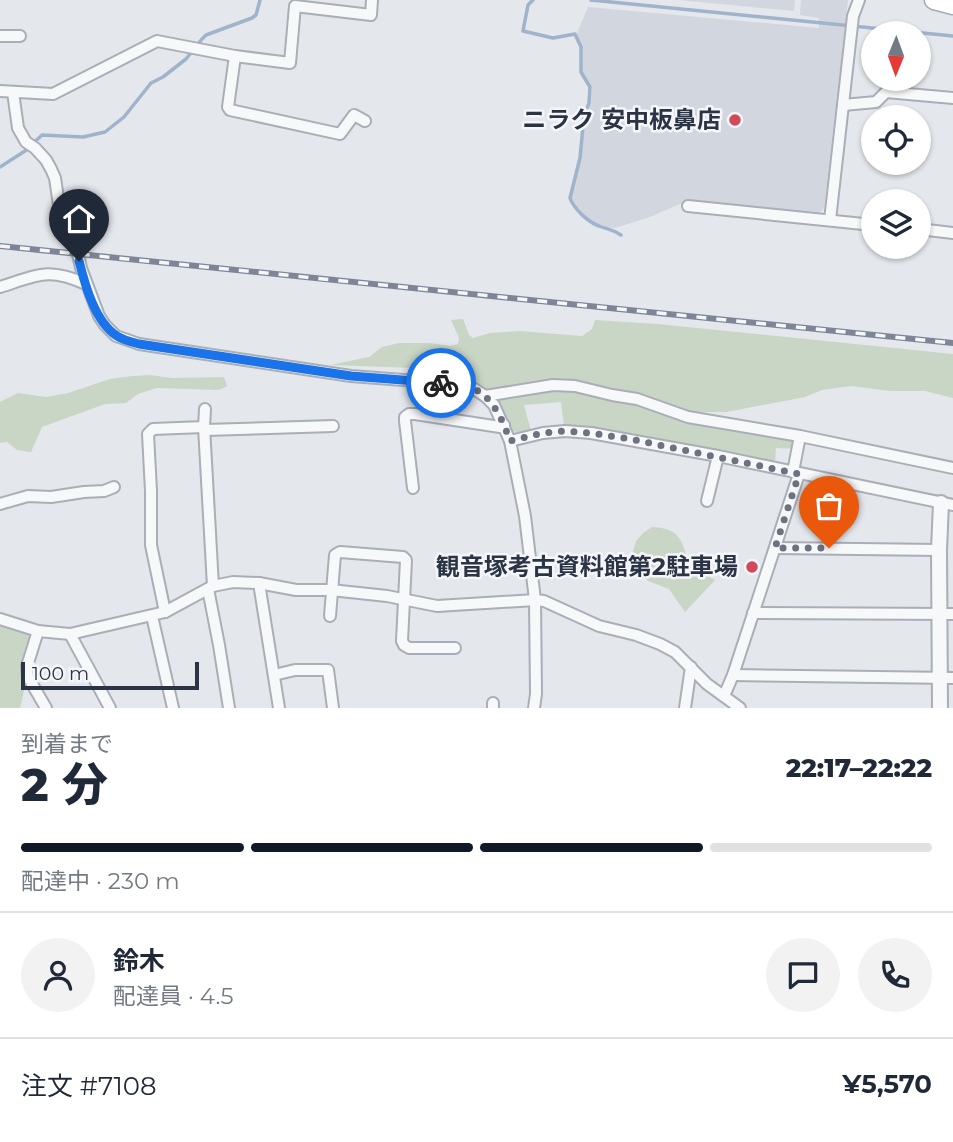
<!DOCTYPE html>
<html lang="ja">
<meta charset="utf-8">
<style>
:root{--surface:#fff;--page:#f2f2f3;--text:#1f2937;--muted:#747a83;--line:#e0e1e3;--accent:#111827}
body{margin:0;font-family:Montserrat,"Noto Sans JP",sans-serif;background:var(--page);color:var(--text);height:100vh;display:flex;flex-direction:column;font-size:26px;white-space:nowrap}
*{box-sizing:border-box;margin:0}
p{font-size:23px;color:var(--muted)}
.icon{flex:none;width:38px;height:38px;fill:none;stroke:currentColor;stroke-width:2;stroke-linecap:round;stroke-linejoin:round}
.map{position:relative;height:708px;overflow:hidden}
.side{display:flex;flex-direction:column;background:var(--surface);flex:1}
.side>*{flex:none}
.needle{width:46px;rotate:181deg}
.tools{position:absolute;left:861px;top:21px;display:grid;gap:14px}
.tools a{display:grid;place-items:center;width:70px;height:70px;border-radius:50%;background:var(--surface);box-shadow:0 2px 5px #0004;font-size:35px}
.scale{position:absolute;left:21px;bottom:18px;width:178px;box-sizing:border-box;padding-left:7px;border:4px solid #2b3445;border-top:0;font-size:19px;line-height:24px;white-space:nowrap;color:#2b3445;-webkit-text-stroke:5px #f4f6f9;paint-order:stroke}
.pin{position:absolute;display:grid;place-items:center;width:60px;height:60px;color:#fff;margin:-72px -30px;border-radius:50% 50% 50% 0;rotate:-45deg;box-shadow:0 0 7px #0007}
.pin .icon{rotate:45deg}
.courier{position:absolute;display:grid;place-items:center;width:70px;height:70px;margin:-35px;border:5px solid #1a73e8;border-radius:50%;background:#fff;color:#222;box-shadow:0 2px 9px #0007}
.headline em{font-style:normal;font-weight:800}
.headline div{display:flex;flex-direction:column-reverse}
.headline{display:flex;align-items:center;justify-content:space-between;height:119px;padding:0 21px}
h1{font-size:46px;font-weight:800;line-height:52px}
.bar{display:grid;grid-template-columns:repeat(4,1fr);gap:10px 7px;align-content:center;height:84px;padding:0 21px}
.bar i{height:9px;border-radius:5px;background:var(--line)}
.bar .current{background:var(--accent)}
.bar p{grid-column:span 4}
.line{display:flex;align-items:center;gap:18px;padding:0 21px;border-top:2px solid var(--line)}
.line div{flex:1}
.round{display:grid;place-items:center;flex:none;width:74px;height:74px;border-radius:37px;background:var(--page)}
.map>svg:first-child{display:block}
.built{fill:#d2d6de}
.green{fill:#c9d6c5}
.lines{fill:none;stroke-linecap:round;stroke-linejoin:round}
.stream{stroke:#9fb4cc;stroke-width:3.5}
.minor-casing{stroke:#a9aeb7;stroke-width:14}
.tertiary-casing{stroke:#a9aeb7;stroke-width:18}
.primary-casing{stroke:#a3abb8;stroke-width:21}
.minor{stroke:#f7f8fa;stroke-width:10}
.tertiary{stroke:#f7f8fa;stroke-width:14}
.primary{stroke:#fff;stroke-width:18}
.rail-casing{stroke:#7d8696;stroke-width:6}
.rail{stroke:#f4f6f9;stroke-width:3.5;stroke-dasharray:10;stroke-linecap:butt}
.done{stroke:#6c737f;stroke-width:7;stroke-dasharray:0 12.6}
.route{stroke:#1a73e8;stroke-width:9}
.poi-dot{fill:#d1495b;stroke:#f4f6f9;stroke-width:2.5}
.labels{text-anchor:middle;stroke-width:5;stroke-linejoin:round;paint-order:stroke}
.poi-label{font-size:24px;font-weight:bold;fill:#2b3445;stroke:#f4f6f9;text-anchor:end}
</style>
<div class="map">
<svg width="953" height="708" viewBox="0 0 953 708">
<rect width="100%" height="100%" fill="#e4e7ec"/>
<g class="built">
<path d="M679 0H795L794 11Z"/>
<path d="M801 0H848L824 208 819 213 689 200 650 217 615 228 602 227 595 224 573 204 570 199 581 158 586 116 591 103 592 87 582 72 583 56 582 47 576 36 588 7 819 28V18L800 15Z"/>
</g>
<g class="green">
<path d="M463 319 469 335 473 338 490 333 520 331 582 336 592 329 595 320 658 324 953 354V398L925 391H890L851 386 822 390 805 397 726 412H699L664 407 577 383 489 393 472 382 433 377 414 368 330 365 369 357 382 347 399 343H430L450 346 458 344 459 338 451 320Z"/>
<path d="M150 375 172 378 224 377 227 386 219 390 157 388 138 394 126 403 105 404 42 427 31 452 17 450 7 442 0 443V402L18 393 46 397 68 393 110 379 132 376Z"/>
<path d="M554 388 576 389 792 437 795 442V449L776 448 775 463 631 434 564 426 561 402 524 405 531 431 516 432 512 431 498 403V397Z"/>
<path d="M652 527C679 528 683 540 688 564L715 580 685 612 669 589 648 581 635 563 632 555 636 541 643 533Z"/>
<path d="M0 619 38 631 20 708H0Z"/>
</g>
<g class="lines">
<g class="stream">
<path d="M533 0 528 5 523 31 553 38 575 34 581 47V72L590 87 589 103 584 116 580 158 570 198C574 209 588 222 599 226 609 230 612 229 621 235"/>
<path d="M591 0 953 36"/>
<path d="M0 167 25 151 42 135 83 137 105 132 124 117 151 83 163 77 186 59 202 39 206 35 252 18 256 15 260 0"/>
</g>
<g class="minor-casing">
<g id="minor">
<path d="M0 36H20"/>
<path d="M235 56 228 107 230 110 340 134 354 115 365 121"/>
<path d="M0 91 53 94 157 41 235 56 290 63 295 6 371 15 372 0"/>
<path d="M13 92 18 128 26 142 35 148 46 160 51 169 55 178 59 205 78 254 81 268 99 316 105 325 116 336 139 344 351 376 455 384 471 387 485 396 494 405 510 441 525 516 535 600 536 694 534 708"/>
<path d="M843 105 876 102 886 92 953 98"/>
<path d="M688 206 873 225"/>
<path d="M830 220 853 16 859 0"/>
<path d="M919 229 953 233"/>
<path d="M0 287C38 275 48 267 86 284"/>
<path d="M485 396 553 385 575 386 612 395 637 399 688 417 800 436 953 468"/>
<path d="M205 409 204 427 213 586"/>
<path d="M205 430 333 426"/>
<path d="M510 441 543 433 565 431 591 433 718 456 953 505"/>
<path d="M793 472 800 436"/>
<path d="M413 488 405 421V417L409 414H415L500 427 504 425"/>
<path d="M707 501 718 456"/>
<path d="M0 504 28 496 51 497 84 492 104 491 114 487"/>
<path d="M775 548 939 550"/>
<path d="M259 583 279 708"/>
<path d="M208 589 219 645 229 708"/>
<path d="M165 612 151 545V491L148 434 153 429 204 427"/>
<path d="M753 613 953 614"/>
<path d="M152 616 173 708"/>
<path d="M330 616 335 555 340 552 403 557 406 560 402 641 404 645 409 648H455"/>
<path d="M0 619 38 631 70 634 165 612 213 586 233 582 259 583 296 590H331L387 596 437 606 535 600 544 601 599 626 636 635 660 644 675 652 707 684 740 708"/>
<path d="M38 631 27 666 28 677 46 708"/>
<path d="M70 634 110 708"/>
<path d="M274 675 295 670H328L333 708"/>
<path d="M733 675 953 678"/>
<path d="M724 696 733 675 799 474"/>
<path d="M493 708V703"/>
<path d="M685 708 691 667"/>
</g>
</g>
<g class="tertiary-casing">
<path id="tertiary" d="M940 708 939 550 941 503"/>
</g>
<g class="primary-casing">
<path id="primary" d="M934 0 953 5"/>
</g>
<use href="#minor" class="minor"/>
<use href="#tertiary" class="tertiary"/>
<use href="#primary" class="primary"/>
<g class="rail-casing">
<path id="rail" d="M0 246 953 343"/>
</g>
<use href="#rail" class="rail"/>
</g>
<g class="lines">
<path class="done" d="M441 383C450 384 461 384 470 387 492 395 503 420 510 441L543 433 565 431 591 433 630 439 799 474 775 548H829"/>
<path class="route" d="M79 261C85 285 95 322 117 336 123 340 131 342 139 344L351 376 441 383"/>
</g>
<g class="poi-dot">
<circle cx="735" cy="120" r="7"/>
<circle cx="752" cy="567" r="7"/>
</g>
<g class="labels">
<g class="poi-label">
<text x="721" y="128">ニラク 安中板鼻店</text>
<text x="738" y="575">観音塚考古資料館第2駐車場</text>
</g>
</g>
</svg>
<div class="tools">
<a><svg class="needle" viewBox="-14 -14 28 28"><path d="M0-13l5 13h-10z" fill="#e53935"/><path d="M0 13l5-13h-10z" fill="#747a83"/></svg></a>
<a><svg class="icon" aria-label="locate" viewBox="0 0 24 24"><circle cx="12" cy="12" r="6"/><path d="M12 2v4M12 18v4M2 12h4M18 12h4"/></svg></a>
<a><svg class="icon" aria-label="layers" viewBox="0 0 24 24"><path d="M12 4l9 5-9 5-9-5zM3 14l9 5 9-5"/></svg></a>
</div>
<div class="scale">100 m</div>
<div class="pin" style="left:829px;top:548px;background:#ea580c"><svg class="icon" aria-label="bag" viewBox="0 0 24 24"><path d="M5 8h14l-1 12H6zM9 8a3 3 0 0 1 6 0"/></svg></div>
<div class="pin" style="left:79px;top:261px;background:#1f2937"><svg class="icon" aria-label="home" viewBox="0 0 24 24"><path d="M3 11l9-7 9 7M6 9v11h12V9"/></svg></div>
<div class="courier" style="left:441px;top:383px"><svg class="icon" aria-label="bike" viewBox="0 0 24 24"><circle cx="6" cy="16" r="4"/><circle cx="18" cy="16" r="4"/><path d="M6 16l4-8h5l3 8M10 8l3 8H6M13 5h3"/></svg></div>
</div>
<section class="side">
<div class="headline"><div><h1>2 分</h1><p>到着まで</p></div><em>22:17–22:22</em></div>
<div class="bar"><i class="current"></i><i class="current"></i><i class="current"></i><i></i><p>配達中 · 230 m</p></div>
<div class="line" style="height:126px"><a class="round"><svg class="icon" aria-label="person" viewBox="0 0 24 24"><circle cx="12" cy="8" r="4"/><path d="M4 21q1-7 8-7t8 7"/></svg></a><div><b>鈴木</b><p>配達員 · 4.5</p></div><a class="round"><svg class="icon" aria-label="chat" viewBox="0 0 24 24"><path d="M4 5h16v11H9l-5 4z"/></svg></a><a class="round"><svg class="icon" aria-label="phone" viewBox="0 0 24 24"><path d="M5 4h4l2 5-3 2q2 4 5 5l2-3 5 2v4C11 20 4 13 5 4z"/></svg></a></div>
<div class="line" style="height:91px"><div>注文 #7108</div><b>¥5,570</b></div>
</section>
